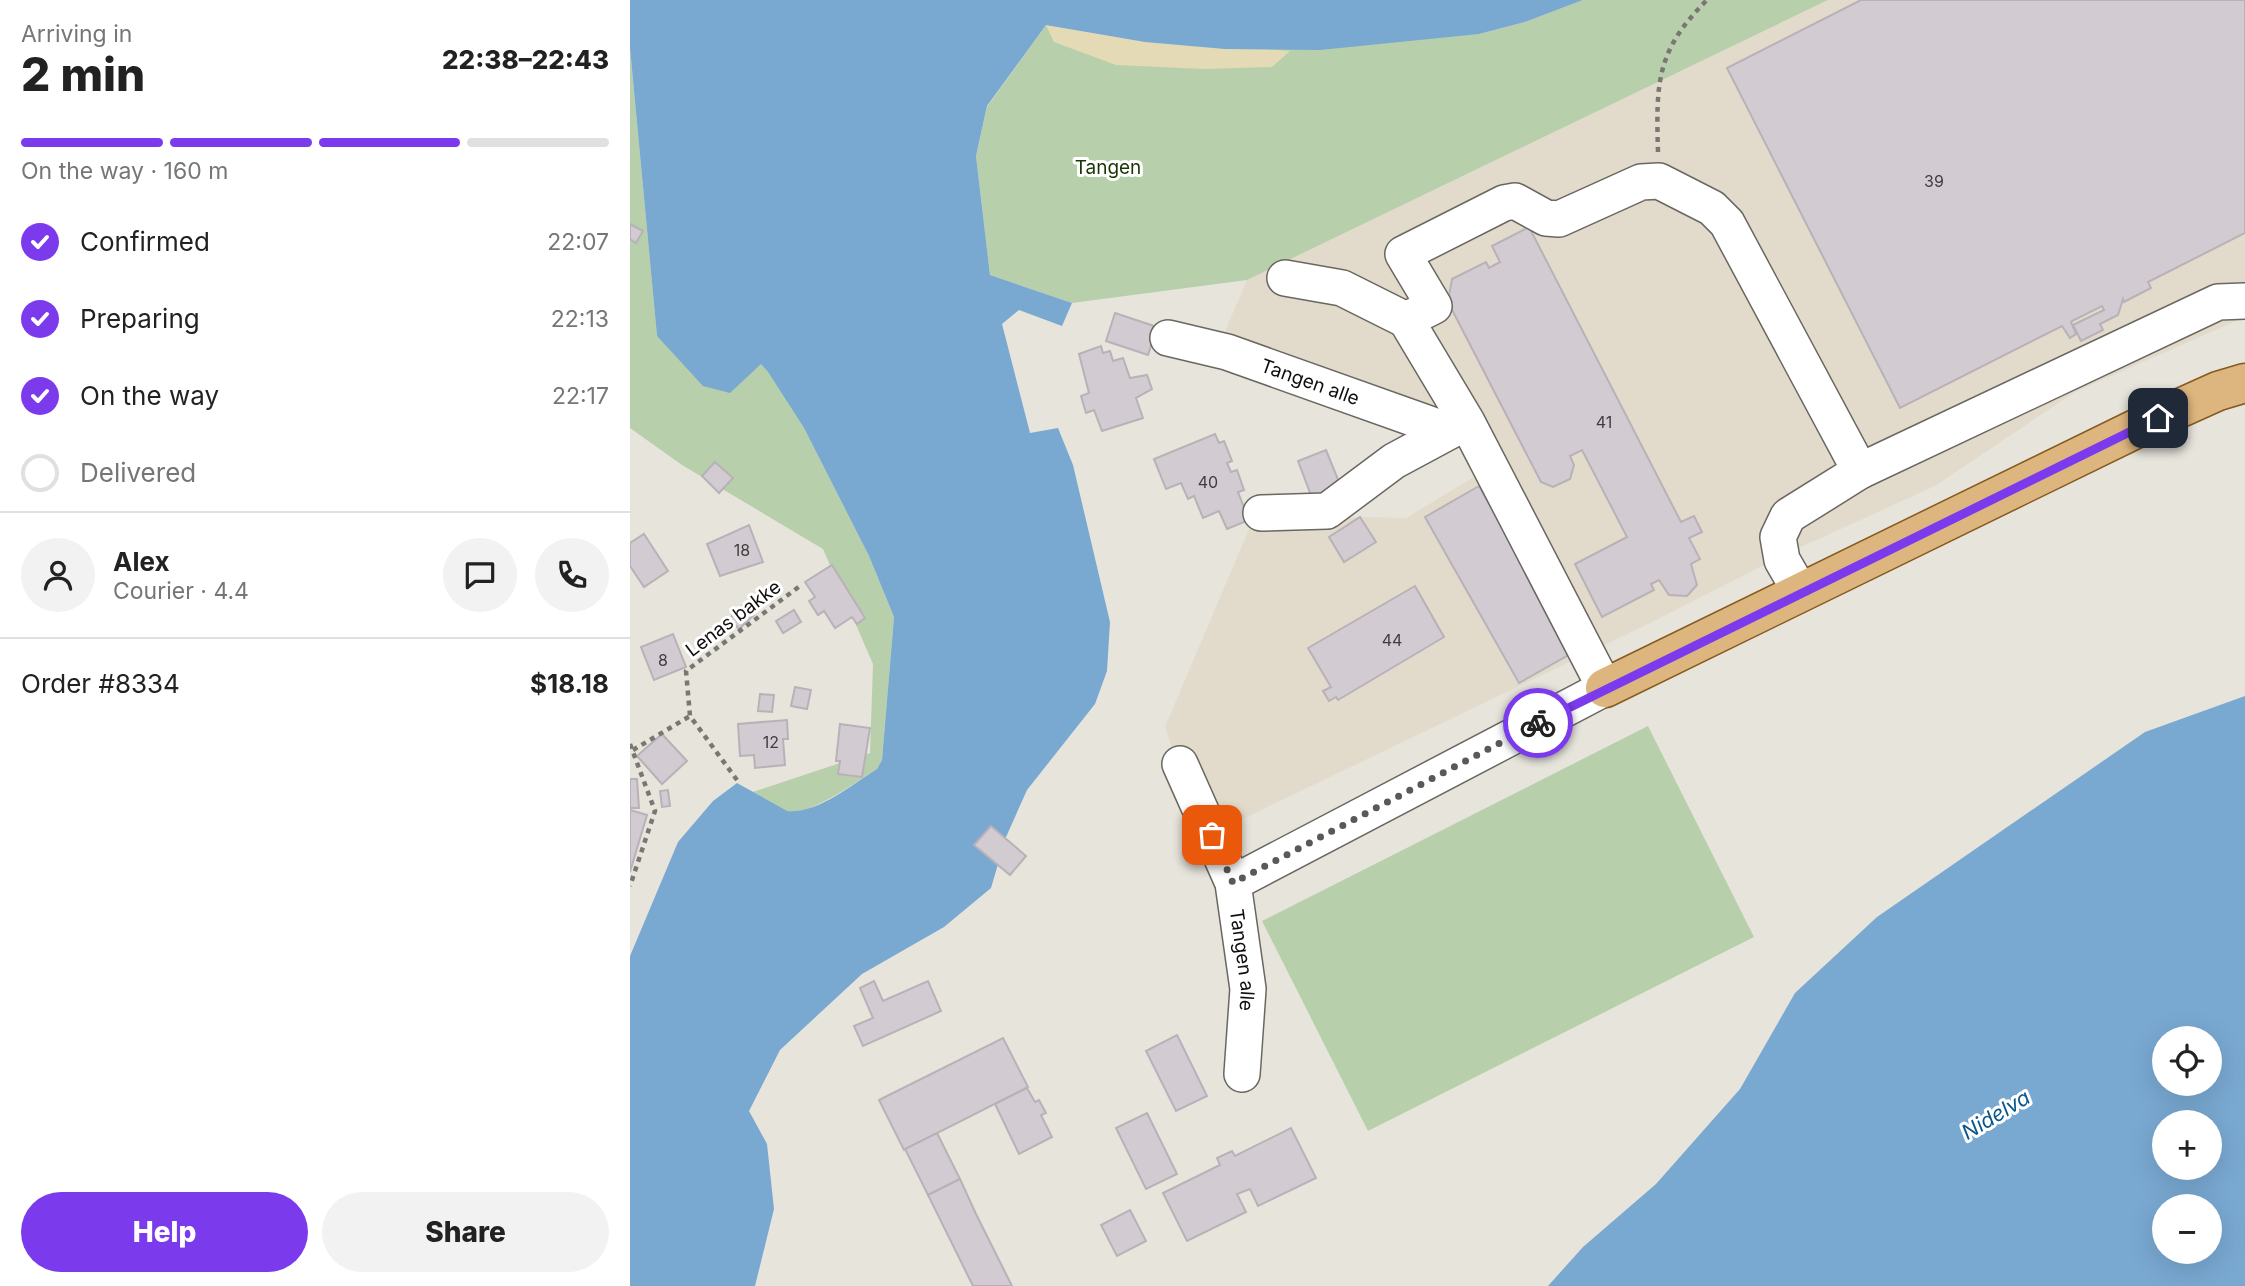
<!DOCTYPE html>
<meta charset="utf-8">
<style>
:root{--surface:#fff;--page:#f2f2f2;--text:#222;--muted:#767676;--line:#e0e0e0;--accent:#7c3aed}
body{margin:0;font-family:Inter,sans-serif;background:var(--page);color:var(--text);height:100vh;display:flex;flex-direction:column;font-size:26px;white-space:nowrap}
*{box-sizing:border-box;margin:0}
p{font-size:23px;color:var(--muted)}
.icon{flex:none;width:38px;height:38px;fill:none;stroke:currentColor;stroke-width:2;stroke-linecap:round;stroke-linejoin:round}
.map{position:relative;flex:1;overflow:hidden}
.drawer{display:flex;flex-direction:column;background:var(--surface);width:630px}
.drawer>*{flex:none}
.controls{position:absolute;left:1522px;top:1026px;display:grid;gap:14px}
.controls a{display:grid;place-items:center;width:70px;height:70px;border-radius:50%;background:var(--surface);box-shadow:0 7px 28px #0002;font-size:35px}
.pin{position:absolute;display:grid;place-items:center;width:60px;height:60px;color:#fff;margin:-30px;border-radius:14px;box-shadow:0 4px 10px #0006}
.courier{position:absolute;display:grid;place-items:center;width:70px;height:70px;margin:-35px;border:5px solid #7c3aed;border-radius:50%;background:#fff;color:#222;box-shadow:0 2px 9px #0007}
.headline em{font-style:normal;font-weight:800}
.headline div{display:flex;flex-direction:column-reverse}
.headline{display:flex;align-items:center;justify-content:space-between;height:119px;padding:0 21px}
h1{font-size:46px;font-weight:800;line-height:52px}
.bar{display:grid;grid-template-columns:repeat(4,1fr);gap:10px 7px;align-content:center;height:84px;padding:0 21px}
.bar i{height:9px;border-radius:5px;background:var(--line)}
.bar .current{background:var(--accent)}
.bar p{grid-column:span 4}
.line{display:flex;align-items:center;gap:18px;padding:0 21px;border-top:2px solid var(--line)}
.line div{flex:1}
.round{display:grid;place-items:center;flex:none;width:74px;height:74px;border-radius:37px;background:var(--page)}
ol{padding:0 21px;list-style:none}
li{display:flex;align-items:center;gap:21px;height:77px}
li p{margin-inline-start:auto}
li .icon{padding:7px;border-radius:50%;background:var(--accent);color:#fff;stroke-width:4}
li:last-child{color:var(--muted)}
li i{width:38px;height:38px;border:4px solid var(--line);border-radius:50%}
.button{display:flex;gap:14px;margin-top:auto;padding:14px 21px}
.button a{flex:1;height:80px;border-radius:42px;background:var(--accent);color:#fff;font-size:28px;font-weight:800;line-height:80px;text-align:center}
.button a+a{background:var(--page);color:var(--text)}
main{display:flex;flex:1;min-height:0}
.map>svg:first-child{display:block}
.built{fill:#e2dbcc}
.green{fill:#b7d0ab}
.sand{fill:#e4dab5}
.water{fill:#79a8d1;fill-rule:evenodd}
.building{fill:#d2cbd2;stroke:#b8b2b8;stroke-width:2}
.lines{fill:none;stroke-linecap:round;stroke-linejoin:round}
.minor-casing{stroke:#6a6761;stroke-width:38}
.major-casing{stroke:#865a1e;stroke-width:41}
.path{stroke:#7a7773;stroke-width:4.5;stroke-dasharray:5 5;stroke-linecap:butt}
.minor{stroke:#fff;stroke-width:35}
.major{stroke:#ddb57e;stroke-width:38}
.done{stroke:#5b5955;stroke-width:7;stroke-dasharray:0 12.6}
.route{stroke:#7c3aed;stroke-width:9}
.labels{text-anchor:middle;stroke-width:6;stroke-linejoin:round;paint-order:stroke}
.number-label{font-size:16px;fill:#403d3e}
.park-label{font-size:19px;fill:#183701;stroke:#fff}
.street-label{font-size:19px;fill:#100e0c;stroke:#fff}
.water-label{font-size:21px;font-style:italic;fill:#08568a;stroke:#fff}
</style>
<main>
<section class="drawer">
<div class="headline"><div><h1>2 min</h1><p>Arriving in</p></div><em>22:38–22:43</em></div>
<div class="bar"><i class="current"></i><i class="current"></i><i class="current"></i><i></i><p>On the way · 160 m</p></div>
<ol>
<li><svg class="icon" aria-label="check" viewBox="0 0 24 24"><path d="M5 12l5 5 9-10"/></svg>Confirmed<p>22:07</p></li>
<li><svg class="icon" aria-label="check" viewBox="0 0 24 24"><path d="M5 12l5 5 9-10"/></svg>Preparing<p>22:13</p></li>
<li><svg class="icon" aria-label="check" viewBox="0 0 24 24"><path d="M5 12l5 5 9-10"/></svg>On the way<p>22:17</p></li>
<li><i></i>Delivered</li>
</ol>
<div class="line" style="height:126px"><a class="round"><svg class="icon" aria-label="person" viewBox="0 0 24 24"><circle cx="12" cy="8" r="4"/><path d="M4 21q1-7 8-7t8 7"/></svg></a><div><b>Alex</b><p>Courier · 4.4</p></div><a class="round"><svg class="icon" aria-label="chat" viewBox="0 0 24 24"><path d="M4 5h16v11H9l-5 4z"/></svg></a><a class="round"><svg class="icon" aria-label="phone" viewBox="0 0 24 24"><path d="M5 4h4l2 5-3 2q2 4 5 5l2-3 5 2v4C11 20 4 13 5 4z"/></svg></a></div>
<div class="line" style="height:91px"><div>Order #8334</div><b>$18.18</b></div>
<div class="button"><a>Help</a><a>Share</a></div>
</section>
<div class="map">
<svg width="1615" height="1286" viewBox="0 0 1615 1286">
<rect width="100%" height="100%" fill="#e7e4dc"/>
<path class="built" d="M1198 0H1615V317L1445 392 1305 486 1160 552 1014 626 573 838 535 727 625 515 776 518 854 471 800 420 590 343 617 280Z"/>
<g class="green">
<path d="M953 0H1198L617 280 442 303 360 275 346 156 357 107 416 25 849 34 895 22Z"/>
<path d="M0 48 27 336 131 364 138 372 174 428 239 556 264 617 252 760 247 769C227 781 179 817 157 811 146 808 134 798 123 792L240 753 243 664 193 549 52 465 0 428Z"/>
<path d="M1018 726 1124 937 738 1131 632 921Z"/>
</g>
<path class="sand" d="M416 25 477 35 660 51 642 67 574 69 486 65 424 42Z"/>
<g class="water">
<path d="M0 0H953L895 22 849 34 690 50 595 49 515 42 416 25 357 106 346 156 360 275 442 303 432 326 389 310 372 324 400 433 428 428 443 465 480 622 477 671 465 704 397 790 376 837 361 888 314 927 232 974 150 1050 119 1111 137 1144 144 1209 125 1286H0V956L48 842 83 801 107 783 157 811C188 814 221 785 247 769L252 760 264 617 239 556 174 428 138 372 131 364 100 393 73 386 27 336 0 48Z"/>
<path d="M1615 696V1286H918L953 1247 1026 1184 1110 1089 1165 993 1247 917 1515 732ZM1535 1038H1580V1083H1535ZM1535 1122H1580V1167H1535ZM1535 1206H1580V1251H1535Z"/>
</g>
<g class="building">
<path d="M1231 0H1615V233L1518 282 1521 288 1494 302 1493 299 1488 315 1470 324 1473 330 1451 341 1443 325 1474 310 1472 306 1442 321 1441 322 1446 334 1440 338 1432 326 1270 408 1097 68Z"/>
<path d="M0 224 13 231 6 243 0 239Z"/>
<path d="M899 227 1051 522 1064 516 1072 532 1059 538 1070 559 1061 564 1067 585 1057 596 1039 595 1029 580 1021 584 1024 590 972 617 945 564 997 537 952 450 940 456 944 465 940 479 923 487 911 482 818 302 822 279 856 262 859 268 870 262 862 246Z"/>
<path d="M485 313 527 327 518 355 476 341Z"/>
<path d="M471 346 473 353 480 351 483 361 493 358 500 378 517 375 522 389 506 398 513 418 472 431 464 410 456 413 451 396 459 393 449 354Z"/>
<path d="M585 434 589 443 594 441 602 461 597 463 601 472 607 470 614 490 608 492 619 520 597 529 589 511 573 518 564 496 558 499 551 483 536 489 524 459Z"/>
<path d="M696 450 711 487 682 498 668 461Z"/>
<path d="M85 462 103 478 89 493 72 476Z"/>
<path d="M849 486 942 653 889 683 795 517Z"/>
<path d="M730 517 746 542 714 562 699 537Z"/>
<path d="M119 525 133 562 90 576 77 544Z"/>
<path d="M14 534 38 571 14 587 0 566V543Z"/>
<path d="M202 565 235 618 227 624 222 617 205 628 194 611 188 615 179 601 185 597 175 582Z"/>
<path d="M785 586 814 637 708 700 706 697 699 701 693 691 701 687 678 648Z"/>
<path d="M113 605 124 615 109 629 99 619Z"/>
<path d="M164 610 171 622 153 633 146 621Z"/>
<path d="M43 634 56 667 24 680 11 647Z"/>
<path d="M165 687 181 690 177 709 161 706Z"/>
<path d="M130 694 144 695 142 712 128 711Z"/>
<path d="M157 720 158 739H153L155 765 125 768 124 755 110 756 108 724Z"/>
<path d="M210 724 240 728 232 777 208 774 210 761H206Z"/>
<path d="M32 734 57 761 32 784 7 756Z"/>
<path d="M0 779H7L9 808H0Z"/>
<path d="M38 790 40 806 32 807 30 791Z"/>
<path d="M0 810 17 815 0 872Z"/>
<path d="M361 826 396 856 380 875 344 845Z"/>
<path d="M244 981 253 1001 298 981 311 1011 233 1046 224 1026 243 1018 230 988Z"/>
<path d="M547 1035 577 1096 546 1111 516 1051Z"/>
<path d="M373 1038 398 1087 274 1150 249 1100Z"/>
<path d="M397 1088 405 1102 409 1100 416 1113 411 1115 422 1137 389 1154 365 1104Z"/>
<path d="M517 1113 547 1174 516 1189 486 1128Z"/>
<path d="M661 1128 686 1178 628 1206 620 1189 607 1194 616 1212 557 1241 533 1193 590 1165 587 1158 602 1151 605 1156Z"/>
<path d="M307 1133 330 1179 298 1195 275 1149Z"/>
<path d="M330 1179 346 1214 382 1286H343L298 1195Z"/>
<path d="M500 1210 516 1241 487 1256 471 1225Z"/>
</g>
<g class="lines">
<g class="minor-casing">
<g id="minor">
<path d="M776 320 804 306 773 254 874 203 885 201 916 218 929 219 1011 182 1029 181 1082 208 1097 223 1230 471"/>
<path id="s1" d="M538 338 597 352 819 431"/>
<path d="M631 513 697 511 764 461 831 425"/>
<path d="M1171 593 1152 560 1148 537 1158 516 1230 471 1588 302 1615 301"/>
<path id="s2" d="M550 764 603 883 618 989 612 1074"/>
<path d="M603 883 975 688 837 422 776 320 712 288 655 278"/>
</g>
</g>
<g class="major-casing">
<path id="major" d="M975 688 1528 418 1588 391 1615 383"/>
</g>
<g class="path">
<path d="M1028 152C1026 83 1026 51 1077 0"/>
<path d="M0 744 25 811 0 886"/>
<path d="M3 750 60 716"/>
<path d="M107 780 60 716 56 671 170 586"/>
</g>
<use href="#minor" class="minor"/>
<use href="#major" class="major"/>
</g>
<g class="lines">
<path class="done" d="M582 835 603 883 908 723"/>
<path class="route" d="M908 723 1528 418"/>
</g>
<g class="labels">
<g class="number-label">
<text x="1304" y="187">39</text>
<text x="974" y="428">41</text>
<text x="578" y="488">40</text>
<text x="112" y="556">18</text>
<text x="762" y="646">44</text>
<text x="33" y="666">8</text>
<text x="141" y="748">12</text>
</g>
<g class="park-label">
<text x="478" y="174">Tangen</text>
</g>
<g class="street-label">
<text dy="7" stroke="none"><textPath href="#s1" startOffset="149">Tangen alle</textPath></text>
<text transform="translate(103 618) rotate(-37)" y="7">Lenas bakke</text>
<text dy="7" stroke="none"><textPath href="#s2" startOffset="208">Tangen alle</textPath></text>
</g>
<g class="water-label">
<text transform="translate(1366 1115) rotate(-31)" y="7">Nidelva</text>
</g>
</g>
</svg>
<div class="controls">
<a><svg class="icon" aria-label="locate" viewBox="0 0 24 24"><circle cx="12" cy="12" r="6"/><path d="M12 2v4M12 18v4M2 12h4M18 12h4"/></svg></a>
<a>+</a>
<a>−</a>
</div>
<div class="pin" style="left:582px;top:835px;background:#ea580c"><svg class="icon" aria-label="bag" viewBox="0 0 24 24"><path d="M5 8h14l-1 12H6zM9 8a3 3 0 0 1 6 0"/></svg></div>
<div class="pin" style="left:1528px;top:418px;background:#1f2937"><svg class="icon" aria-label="home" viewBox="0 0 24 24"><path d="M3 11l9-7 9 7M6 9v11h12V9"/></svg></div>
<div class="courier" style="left:908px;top:723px"><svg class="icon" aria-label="bike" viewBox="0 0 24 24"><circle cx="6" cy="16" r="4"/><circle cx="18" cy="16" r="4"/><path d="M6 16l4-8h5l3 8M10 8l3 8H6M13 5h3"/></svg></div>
</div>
</main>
